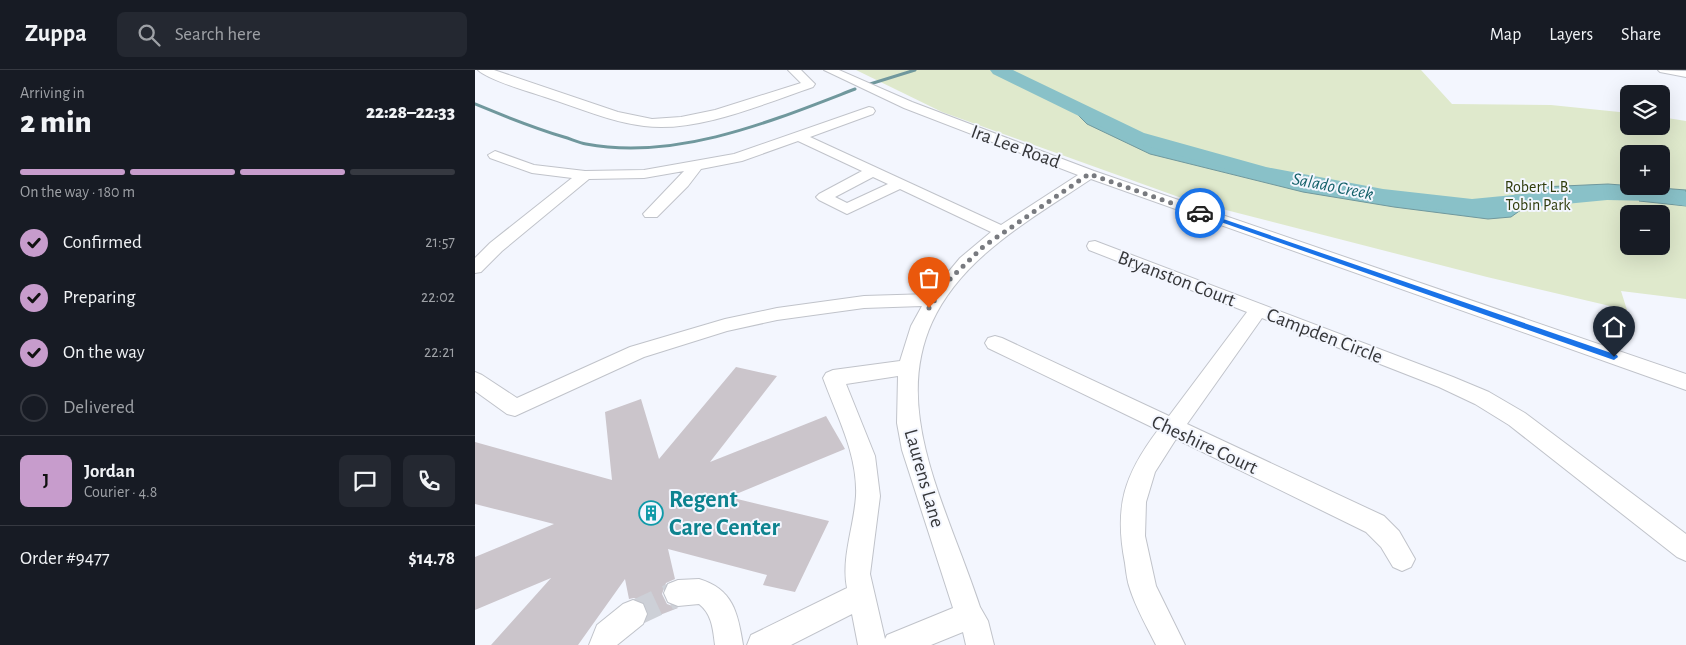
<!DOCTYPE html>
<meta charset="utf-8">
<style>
:root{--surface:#171b24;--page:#242831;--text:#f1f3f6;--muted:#9ea1a6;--line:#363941;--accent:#c79ccc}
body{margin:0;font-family:"Alegreya Sans",sans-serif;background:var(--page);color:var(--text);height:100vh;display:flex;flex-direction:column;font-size:19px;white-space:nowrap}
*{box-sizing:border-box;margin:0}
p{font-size:16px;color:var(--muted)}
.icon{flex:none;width:28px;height:28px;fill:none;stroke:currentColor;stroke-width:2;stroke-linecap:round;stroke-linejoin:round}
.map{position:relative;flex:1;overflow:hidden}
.panel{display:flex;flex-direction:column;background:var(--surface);width:475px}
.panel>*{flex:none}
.tools{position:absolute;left:1145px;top:15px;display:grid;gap:10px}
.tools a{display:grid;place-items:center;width:50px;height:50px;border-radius:8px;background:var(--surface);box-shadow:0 5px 20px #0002;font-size:25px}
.pin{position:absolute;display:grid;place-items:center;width:42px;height:42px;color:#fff;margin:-51px -21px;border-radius:50% 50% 50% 0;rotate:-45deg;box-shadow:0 0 5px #0007}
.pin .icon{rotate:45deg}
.courier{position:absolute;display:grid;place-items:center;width:50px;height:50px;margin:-25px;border:4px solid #1a73e8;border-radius:50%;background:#fff;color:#222;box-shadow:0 1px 6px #0007}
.overview em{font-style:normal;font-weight:800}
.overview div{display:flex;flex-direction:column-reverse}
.overview{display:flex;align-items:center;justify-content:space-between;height:85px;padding:0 20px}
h1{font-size:32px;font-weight:800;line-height:38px}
.bar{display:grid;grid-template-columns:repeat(4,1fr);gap:8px 5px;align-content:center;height:60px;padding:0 20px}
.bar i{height:6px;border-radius:4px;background:var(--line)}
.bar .selected{background:var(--accent)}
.bar p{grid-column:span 4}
.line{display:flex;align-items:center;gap:12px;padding:0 20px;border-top:1px solid var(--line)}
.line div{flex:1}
.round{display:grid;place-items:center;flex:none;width:52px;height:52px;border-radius:8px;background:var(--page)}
ol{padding:0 20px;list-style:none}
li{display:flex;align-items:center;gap:15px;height:55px}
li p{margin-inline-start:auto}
li .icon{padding:5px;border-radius:50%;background:var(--accent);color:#111;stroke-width:4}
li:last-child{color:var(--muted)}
li i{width:28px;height:28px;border:2px solid var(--line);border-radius:50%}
header{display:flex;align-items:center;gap:30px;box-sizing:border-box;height:70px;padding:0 25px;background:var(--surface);border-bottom:1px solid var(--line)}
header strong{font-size:24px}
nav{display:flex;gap:28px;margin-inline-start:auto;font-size:18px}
.search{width:350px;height:45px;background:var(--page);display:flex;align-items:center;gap:12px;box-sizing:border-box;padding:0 18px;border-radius:8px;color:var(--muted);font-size:19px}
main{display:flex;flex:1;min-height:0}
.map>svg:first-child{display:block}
.green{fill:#dfe9cc;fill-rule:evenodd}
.water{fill:#89c1c8;stroke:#70989d}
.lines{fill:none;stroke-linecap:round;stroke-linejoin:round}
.stream{stroke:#70989d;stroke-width:3}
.river{fill:#89c1c8;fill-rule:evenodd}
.building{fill:#cbc5cb}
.minor-tunnel{stroke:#cdd0d7;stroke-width:26;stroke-dasharray:26 12;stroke-linecap:butt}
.minor-casing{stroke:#c0c3ca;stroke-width:2}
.minor{fill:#fff;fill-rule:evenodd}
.route{fill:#1a73e8}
.done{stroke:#787a7f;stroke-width:5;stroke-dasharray:0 9}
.labels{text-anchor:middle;stroke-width:4;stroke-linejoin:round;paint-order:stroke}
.far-park-label{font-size:16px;fill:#303c0c;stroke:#f3f6fe}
.far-water-label{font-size:18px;font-style:italic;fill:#136069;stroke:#f3f6fe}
.street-label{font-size:20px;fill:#36373a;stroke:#f3f6fe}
.near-culture-label{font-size:24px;font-weight:bold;fill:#0d838f;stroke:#f3f6fe;text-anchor:start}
</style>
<header>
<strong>Zuppa</strong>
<div class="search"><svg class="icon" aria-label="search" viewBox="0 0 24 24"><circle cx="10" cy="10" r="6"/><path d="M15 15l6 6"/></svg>Search here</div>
<nav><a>Map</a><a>Layers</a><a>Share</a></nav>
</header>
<main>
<section class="panel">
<div class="overview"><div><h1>2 min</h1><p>Arriving in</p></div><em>22:28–22:33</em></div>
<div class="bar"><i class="selected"></i><i class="selected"></i><i class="selected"></i><i></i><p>On the way · 180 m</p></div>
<ol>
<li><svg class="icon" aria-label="check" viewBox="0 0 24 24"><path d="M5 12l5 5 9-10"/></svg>Confirmed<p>21:57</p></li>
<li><svg class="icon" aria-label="check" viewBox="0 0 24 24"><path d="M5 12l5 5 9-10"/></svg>Preparing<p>22:02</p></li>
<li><svg class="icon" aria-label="check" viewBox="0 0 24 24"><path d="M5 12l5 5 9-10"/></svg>On the way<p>22:21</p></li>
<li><i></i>Delivered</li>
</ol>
<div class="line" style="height:90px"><b class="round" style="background:var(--accent);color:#111">J</b><div><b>Jordan</b><p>Courier · 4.8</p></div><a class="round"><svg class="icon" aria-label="chat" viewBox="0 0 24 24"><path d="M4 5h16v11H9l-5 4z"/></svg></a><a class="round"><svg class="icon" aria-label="phone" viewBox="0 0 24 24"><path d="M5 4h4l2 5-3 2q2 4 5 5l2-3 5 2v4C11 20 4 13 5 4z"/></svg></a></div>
<div class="line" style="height:65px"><div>Order #9477</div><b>$14.78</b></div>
</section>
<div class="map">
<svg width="1211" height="575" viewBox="0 0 1211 575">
<rect width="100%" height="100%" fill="#f3f6fe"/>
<path class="green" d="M381 0H946L977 34 1076 35 1154 43V56H1186V47L1211 51V229L1146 221 1152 240 1012 207 712 130 467 42ZM1154 84H1186V116H1154ZM1154 144H1186V176H1154Z"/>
<path class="water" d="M518 0H530L606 36 636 58 649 64 698 81 746 94 783 98 862 119 1002 140 1024 138 1030 129 1040 125H1055L1066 117 1133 114 1211 120V136L1164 131 1167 127 1127 122 1078 135 1068 132 1064 136 1050 137 1036 147 1013 149 919 137 828 122 675 84 612 54 598 40Z"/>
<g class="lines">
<g class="stream">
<path d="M395 14 440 0"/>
<path d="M0 34C29 46 59 58 89 67 96 69 104 73 111 74 202 91 297 51 380 19"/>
</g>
<path class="river" d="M515 0H538L669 63 791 97 908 119 997 129 1132 116 1178 117 1211 122V136L1178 131 1132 130 997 143 908 133 788 110 655 71 518 4Z"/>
</g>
<path class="building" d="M261 297 302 306 235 392 351 346 370 379 254 427 354 451 320 522 288 515 292 505 193 479 200 509 191 513 187 524 192 534 203 538 172 550 174 543 170 533 159 528 154 529 150 509 103 575H16L76 508 0 540V487L79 454 0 434V372L137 410 130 342 166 329 184 389Z"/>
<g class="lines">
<path class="minor-tunnel" d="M158 544 203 523"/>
<g class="minor-casing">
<g id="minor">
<path d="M3 0H19L143 42 177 49 206 47 240 40 326 13 313 0H326L340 14 338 17C288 34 222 63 169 56 135 52 102 37 70 27 55 22 13 10 3 0Z"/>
<path d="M349 0H364L437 32 619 101 1211 304V320L616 109C580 133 543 155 511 183 386 292 463 410 505 537L513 551 519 575H491L488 562 456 575H383L377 544 316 575H272L276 565 372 518C366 488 379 457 381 426 383 385 362 346 348 308L351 303 358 300 425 291 436 256 447 236 389 238 302 250 252 261 169 287 40 346 32 344 0 321V302L7 305 42 328 155 277 250 249 302 238 389 226 455 224 485 188 516 162 425 119 372 144 344 130 341 127 344 124 387 101 323 71 267 91 226 99 213 116 182 147H170L168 144 209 101 169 108 114 109 27 181 6 202 0 203V188L15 173 97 108 57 103 15 88 13 85 20 81 59 95 110 101 169 100 259 84 394 37 398 38 400 41 398 44 335 67 526 155 603 105 429 38ZM398 107 413 114 372 133 360 127ZM423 306 422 353 427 380 478 538 412 565 410 569 395 504 405 426 400 386 371 314Z"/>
<path d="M1183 0 1211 1V7L1185 2Z"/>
<path d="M620 171 978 307 1014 322 1050 343 1211 464V491L1202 487 1034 355 1000 334 964 317 787 248 712 354 909 446 924 461 940 489 936 497 927 501 918 497 906 477 891 462 701 369 680 402 671 432 670 466 681 516 710 575H681C672 557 661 538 655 519 652 511 651 501 650 493 639 437 649 405 683 360L513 278 510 273 513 268 520 266 527 268 694 346 772 242 614 180 612 176 614 172Z"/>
<path d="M224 509C258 519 263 543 268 575H240C238 559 237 544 224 534L203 536 193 532 189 523 193 514 203 510Z"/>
<path d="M158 530 168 534 172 544 168 554 142 575H114L122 555 148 534Z"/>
</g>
</g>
<use href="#minor" class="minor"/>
</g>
<path class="route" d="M725 141 1142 285 1143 287 1139 290 1136 289 723 144 722 143Z"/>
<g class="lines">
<path class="done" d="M454 238 474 210 509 176 614 104 725 143"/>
</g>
<defs>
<g id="building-ring" transform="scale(1.25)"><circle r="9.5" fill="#f3f6fe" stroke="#0f9aa8" stroke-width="1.5"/><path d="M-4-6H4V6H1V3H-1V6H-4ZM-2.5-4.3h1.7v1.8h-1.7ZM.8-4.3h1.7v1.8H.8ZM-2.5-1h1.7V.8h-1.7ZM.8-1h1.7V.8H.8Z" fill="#0f9aa8"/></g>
</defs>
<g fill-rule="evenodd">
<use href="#building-ring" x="176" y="443"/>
</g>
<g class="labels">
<g class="far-park-label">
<text x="1063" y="122">Robert L.B.<tspan x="1063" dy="18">Tobin Park</tspan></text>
</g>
<g class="far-water-label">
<text transform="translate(858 116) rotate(11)" y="6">Salado Creek</text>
</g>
<g class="street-label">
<text transform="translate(541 76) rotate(20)" y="7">Ira Lee Road</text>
<text transform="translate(702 208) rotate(21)" y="7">Bryanston Court</text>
<text transform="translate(850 265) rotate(21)" y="7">Campden Circle</text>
<text transform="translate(730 374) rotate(25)" y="7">Cheshire Court</text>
<text transform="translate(450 408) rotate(74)" y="7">Laurens Lane</text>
</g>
<g class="near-culture-label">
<text x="194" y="437">Regent<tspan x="194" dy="28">Care Center</tspan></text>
</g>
</g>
</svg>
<div class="tools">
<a><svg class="icon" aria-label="layers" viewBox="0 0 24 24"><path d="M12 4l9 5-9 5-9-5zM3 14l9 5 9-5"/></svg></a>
<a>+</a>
<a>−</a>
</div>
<div class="pin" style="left:454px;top:238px;background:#ea580c"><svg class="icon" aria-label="bag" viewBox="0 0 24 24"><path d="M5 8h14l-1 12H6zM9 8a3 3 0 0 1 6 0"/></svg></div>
<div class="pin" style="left:1139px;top:287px;background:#1f2937"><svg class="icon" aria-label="home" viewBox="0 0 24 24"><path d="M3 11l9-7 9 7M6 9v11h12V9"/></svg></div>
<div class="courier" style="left:725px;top:143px"><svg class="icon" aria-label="car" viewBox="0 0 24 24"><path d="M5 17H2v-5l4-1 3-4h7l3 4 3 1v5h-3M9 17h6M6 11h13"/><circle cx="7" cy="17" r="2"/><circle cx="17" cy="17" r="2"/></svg></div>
</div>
</main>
